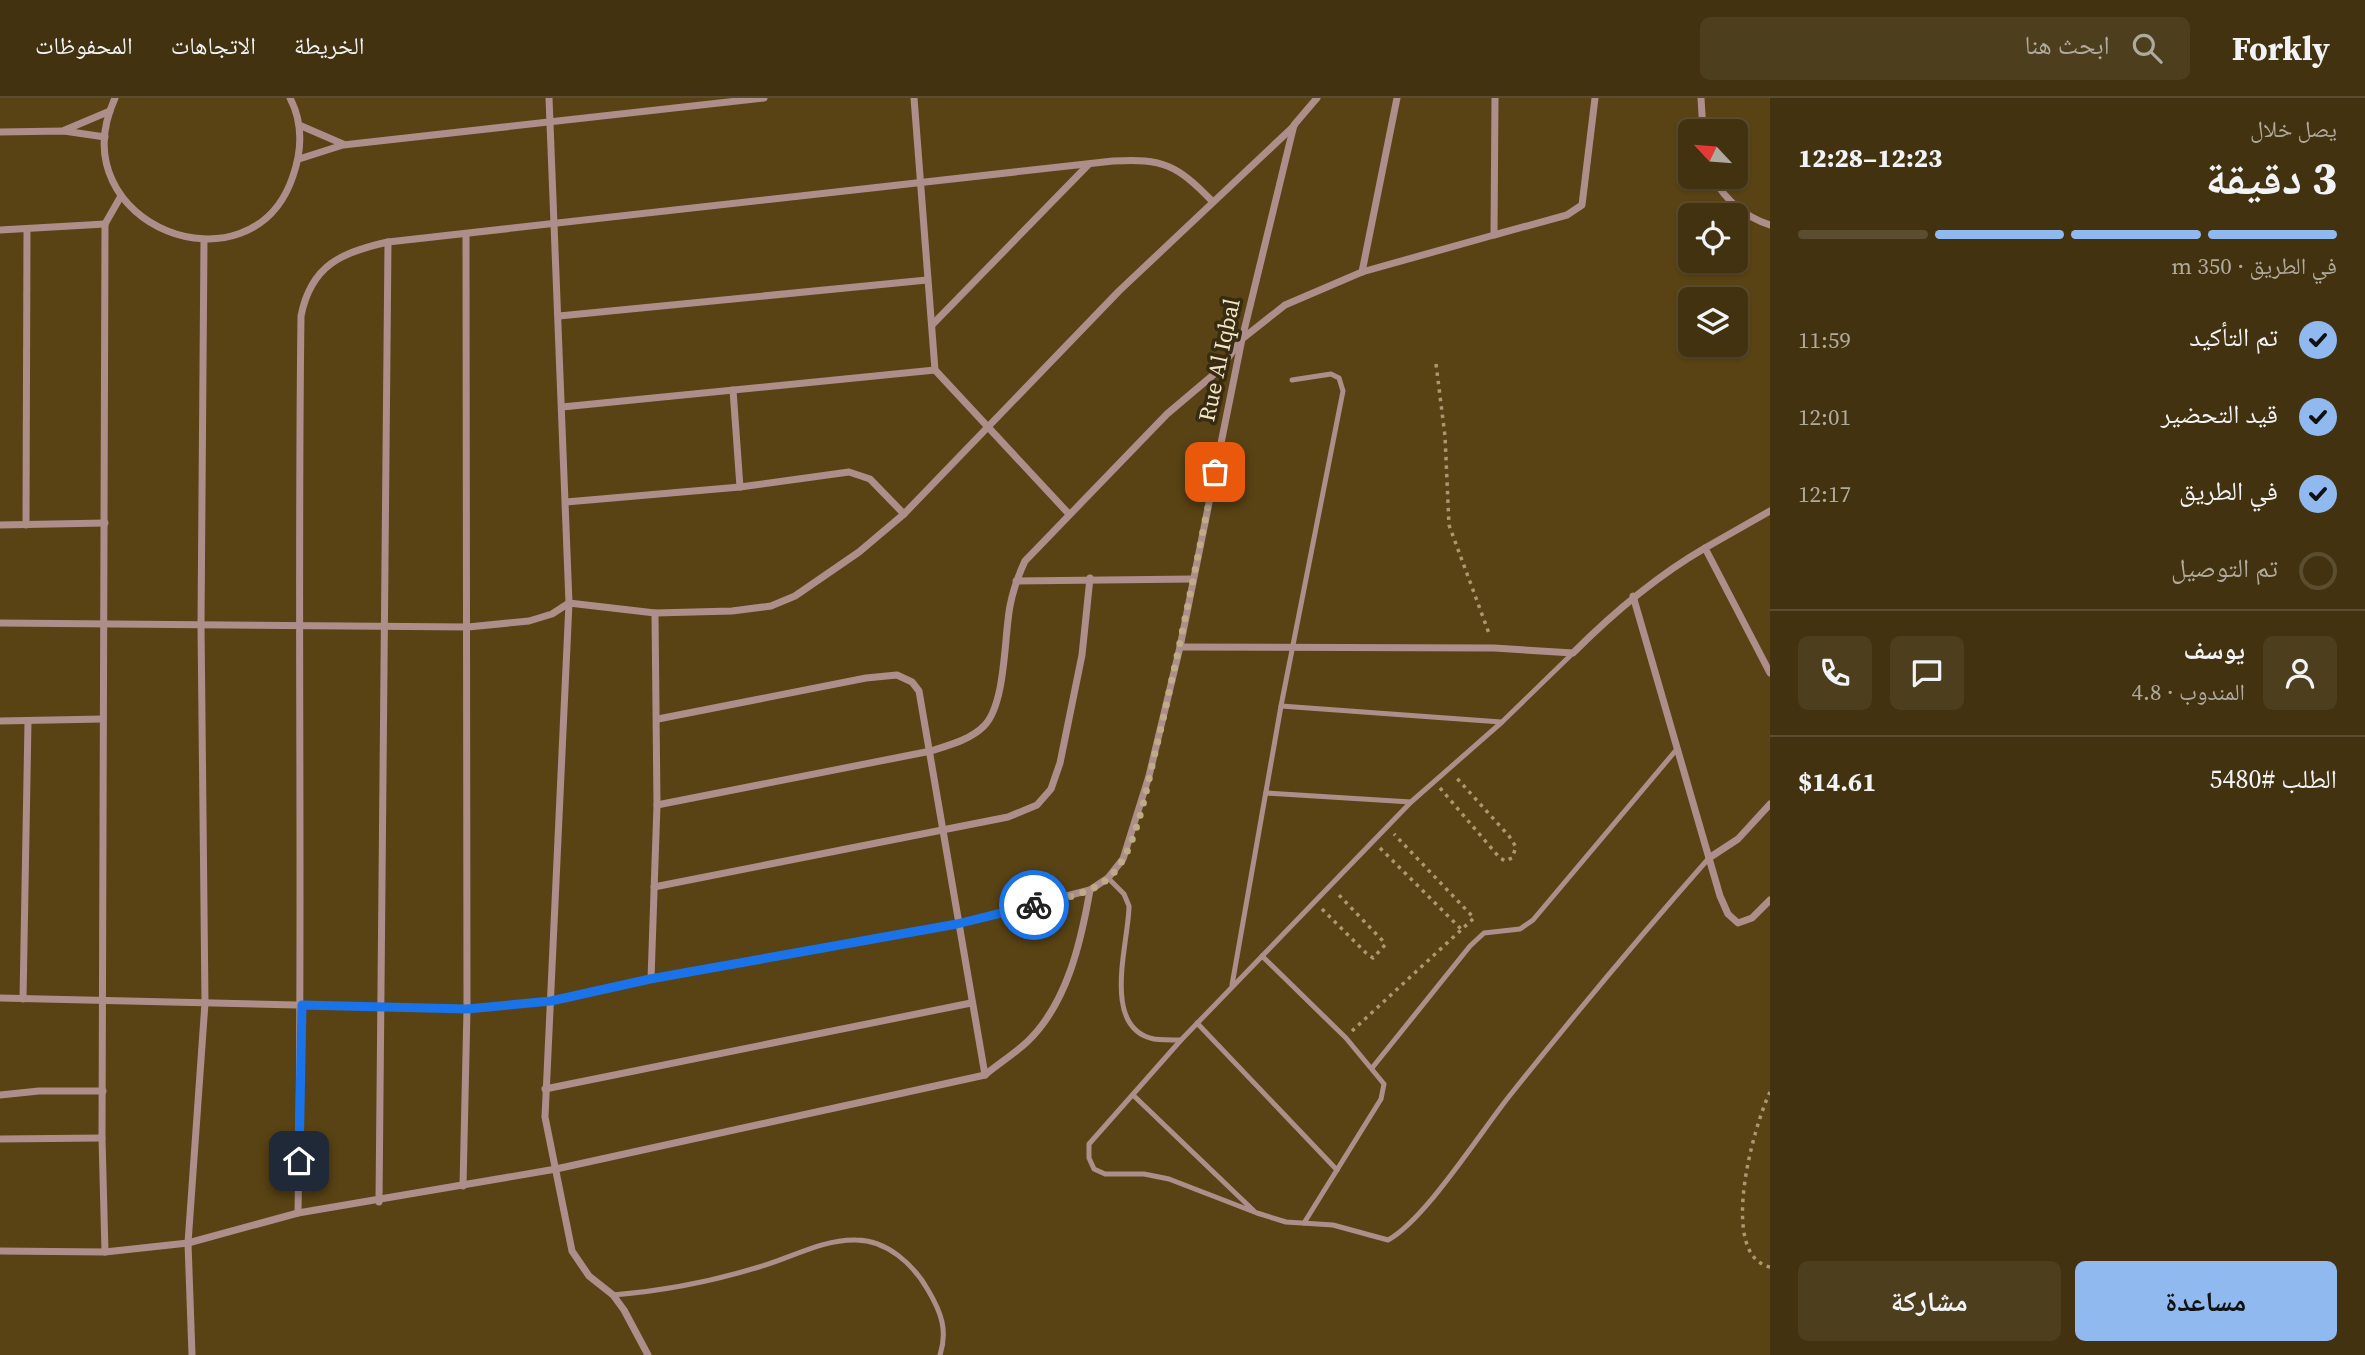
<!DOCTYPE html>
<html lang="ar">
<meta charset="utf-8">
<style>
:root{--surface:#43320f;--page:#4d3e1d;--text:#f1f3f6;--muted:#afaa9e;--line:#5b4d2f;--accent:#90b9f0}
body{margin:0;font-family:"Source Serif 4","Noto Naskh Arabic",serif;background:var(--page);color:var(--text);direction:rtl;height:100vh;display:flex;flex-direction:column;font-size:26px;white-space:nowrap}
*{box-sizing:border-box;margin:0}
p{font-size:23px;color:var(--muted)}
.icon{flex:none;width:38px;height:38px;fill:none;stroke:currentColor;stroke-width:2;stroke-linecap:round;stroke-linejoin:round}
.map{position:relative;flex:1;overflow:hidden;direction:ltr}
.sheet{display:flex;flex-direction:column;background:var(--surface);width:595px}
.sheet>*{flex:none}
.needle{width:46px;rotate:296deg}
.tools{position:absolute;left:1678px;top:21px;display:grid;gap:14px}
.tools a{display:grid;place-items:center;width:70px;height:70px;border-radius:10px;background:var(--surface);box-shadow:0 2px 5px #0004,0 0 0 2px var(--line);font-size:35px}
.pin{position:absolute;display:grid;place-items:center;width:60px;height:60px;color:#fff;margin:-30px;border-radius:14px;box-shadow:0 4px 10px #0006}
.courier{position:absolute;display:grid;place-items:center;width:70px;height:70px;margin:-35px;border:5px solid #1a73e8;border-radius:50%;background:#fff;color:#222;box-shadow:0 2px 9px #0007}
.overview em{font-style:normal;font-weight:800}
.overview div{display:flex;flex-direction:column-reverse}
.overview{display:flex;align-items:center;justify-content:space-between;height:119px;padding:0 28px}
h1{font-size:46px;font-weight:800;line-height:52px}
.bar{display:grid;grid-template-columns:repeat(4,1fr);gap:10px 7px;align-content:center;height:84px;padding:0 28px}
.bar i{height:9px;border-radius:5px;background:var(--line)}
.bar .selected{background:var(--accent)}
.bar p{grid-column:span 4}
.line{display:flex;align-items:center;gap:18px;padding:0 28px;border-top:2px solid var(--line)}
.line div{flex:1}
.round{display:grid;place-items:center;flex:none;width:74px;height:74px;border-radius:10px;background:var(--page)}
ol{padding:0 28px;list-style:none}
li{display:flex;align-items:center;gap:21px;height:77px}
li p{margin-inline-start:auto}
li .icon{padding:7px;border-radius:50%;background:var(--accent);color:#111;stroke-width:4}
li:last-child{color:var(--muted)}
li i{width:38px;height:38px;border:4px solid var(--line);border-radius:50%}
.action{display:flex;gap:14px;margin-top:auto;padding:14px 28px}
.action a{flex:1;height:80px;border-radius:10px;background:var(--accent);color:#111;font-size:28px;font-weight:800;line-height:80px;text-align:center}
.action a+a{background:var(--page);color:var(--text)}
header{display:flex;align-items:center;gap:42px;box-sizing:border-box;height:98px;padding:0 35px;background:var(--surface);border-bottom:2px solid var(--line)}
header strong{font-size:33px}
nav{display:flex;gap:38px;margin-inline-start:auto;font-size:24px}
.search{width:490px;height:63px;background:var(--page);display:flex;align-items:center;gap:18px;box-sizing:border-box;padding:0 24px;border-radius:10px;color:var(--muted);font-size:26px}
main{display:flex;flex:1;min-height:0}
.map>svg:first-child{display:block}
.lines{fill:none;stroke-linecap:round;stroke-linejoin:round}
.path{stroke:#ab9872;stroke-width:3.5;stroke-dasharray:3.5 5;stroke-linecap:butt}
.service{stroke:#ad8e8b;stroke-width:5}
.minor{stroke:#ad8e8b;stroke-width:7}
.done{stroke:#beac88;stroke-width:7;stroke-dasharray:0 12.6}
.route{stroke:#1a73e8;stroke-width:9}
.labels{text-anchor:middle;stroke-width:7;stroke-linejoin:round;paint-order:stroke}
.street-label{font-size:23px;fill:#f5e5c7;stroke:#372b12}
</style>
<header>
<strong>Forkly</strong>
<div class="search"><svg class="icon" aria-label="search" viewBox="0 0 24 24"><circle cx="10" cy="10" r="6"/><path d="M15 15l6 6"/></svg>ابحث هنا</div>
<nav><a>الخريطة</a><a>الاتجاهات</a><a>المحفوظات</a></nav>
</header>
<main>
<section class="sheet">
<div class="overview"><div><h1>3 دقيقة</h1><p>يصل خلال</p></div><em>12:23–12:28</em></div>
<div class="bar"><i class="selected"></i><i class="selected"></i><i class="selected"></i><i></i><p>في الطريق · 350 m</p></div>
<ol>
<li><svg class="icon" aria-label="check" viewBox="0 0 24 24"><path d="M5 12l5 5 9-10"/></svg>تم التأكيد<p>11:59</p></li>
<li><svg class="icon" aria-label="check" viewBox="0 0 24 24"><path d="M5 12l5 5 9-10"/></svg>قيد التحضير<p>12:01</p></li>
<li><svg class="icon" aria-label="check" viewBox="0 0 24 24"><path d="M5 12l5 5 9-10"/></svg>في الطريق<p>12:17</p></li>
<li><i></i>تم التوصيل</li>
</ol>
<div class="line" style="height:126px"><a class="round"><svg class="icon" aria-label="person" viewBox="0 0 24 24"><circle cx="12" cy="8" r="4"/><path d="M4 21q1-7 8-7t8 7"/></svg></a><div><b>يوسف</b><p>المندوب · 4.8</p></div><a class="round"><svg class="icon" aria-label="chat" viewBox="0 0 24 24"><path d="M4 5h16v11H9l-5 4z"/></svg></a><a class="round"><svg class="icon" aria-label="phone" viewBox="0 0 24 24"><path d="M5 4h4l2 5-3 2q2 4 5 5l2-3 5 2v4C11 20 4 13 5 4z"/></svg></a></div>
<div class="line" style="height:91px"><div>الطلب #5480</div><b>$14.61</b></div>
<div class="action"><a>مساعدة</a><a>مشاركة</a></div>
</section>
<div class="map">
<svg width="1770" height="1257" viewBox="0 0 1770 1257">
<rect width="100%" height="100%" fill="#594314"/>
<g class="lines">
<g class="path">
<path d="M1436 266 1445 338 1449 427 1490 538"/>
<path d="M1440 690 1499 759 1505 763 1512 760 1516 749 1509 738 1454 677"/>
<path d="M1380 750 1463 833"/>
<path d="M1322 811 1366 855 1373 860 1385 847 1382 842 1336 794"/>
<path d="M1352 933 1474 820 1394 736"/>
<path d="M1770 994C1754 1027 1717 1157 1770 1169"/>
</g>
<g class="service">
<path d="M1281 608 1501 624"/>
<path d="M1266 695 1411 704"/>
<path d="M1108 780 1124 796 1129 808C1129 844 1100 930 1154 941 1163 942 1172 942 1181 942L1411 704 1502 624 1573 555"/>
<path d="M1262 858 1346 940 1384 986 1381 1001 1304 1125"/>
<path d="M1232 887 1281 608 1343 293 1339 280 1331 276 1292 282"/>
<path d="M1197 925 1337 1072"/>
<path d="M1181 942 1089 1046V1060L1094 1071 1105 1076H1144L1169 1081 1257 1115 1286 1124 1333 1127 1388 1142C1426 1121 1481 1033 1511 996 1575 916 1641 837 1709 760"/>
<path d="M1372 970 1470 848 1484 835 1520 831 1533 822 1677 651"/>
<path d="M1133 997 1254 1113"/>
<path d="M613 1197C663 1193 710 1184 759 1169 791 1160 823 1141 856 1142 887 1142 914 1167 928 1192 941 1214 948 1232 940 1257"/>
</g>
<g class="minor">
<path d="M115 0C57 127 252 201 293 78 302 52 303 25 290 0"/>
<path d="M549 0 569 505 545 1019 572 1153 589 1178 613 1197 624 1212 648 1257"/>
<path d="M914 0 935 272 1068 415"/>
<path d="M1701 0 1703 33"/>
<path d="M299 27 343 46"/>
<path d="M65 32 110 13"/>
<path d="M0 34 64 33 105 39"/>
<path d="M299 61 343 47 764 0"/>
<path d="M1712 79C1727 103 1743 118 1770 127"/>
<path d="M0 132 105 126"/>
<path d="M1494 137 1567 117 1582 107 1595 0"/>
<path d="M1362 174 1397 0"/>
<path d="M559 218 927 182"/>
<path d="M932 227 1088 67"/>
<path d="M733 292 740 389"/>
<path d="M562 309 935 272"/>
<path d="M566 404 740 389 849 374 870 381 904 416"/>
<path d="M1770 413 1705 450 1770 575"/>
<path d="M0 427 105 425"/>
<path d="M26 427 27 131"/>
<path d="M1016 483 1193 481"/>
<path d="M1633 498 1720 798 1728 816 1738 825 1752 820 1770 802"/>
<path d="M0 525 468 529 529 523 552 516 569 505 655 515 732 513 771 508 795 498 859 454 904 416 1119 193 1294 28"/>
<path d="M1180 549 1494 550 1573 555C1614 514 1655 479 1705 450"/>
<path d="M658 621 866 580 897 577 912 584 919 593 985 977"/>
<path d="M0 623 103 621"/>
<path d="M657 707 931 653C949 647 970 642 984 628 1006 606 1004 539 1010 508 1013 492 1018 478 1025 463L1167 316 1219 272 1242 241 1285 207 1362 174 1494 137 1495 0"/>
<path d="M1709 760 1738 741 1770 706"/>
<path d="M654 789 1008 719 1037 707 1051 691 1060 665 1082 557 1090 480"/>
<path d="M651 881 657 707 655 515"/>
<path d="M0 900 467 911 551 903 651 881 957 826 1090 792 1108 780 1123 761 1149 678 1180 549 1242 241 1294 27 1317 0"/>
<path d="M23 901 28 624"/>
<path d="M545 991 971 905"/>
<path d="M0 997 39 993H103"/>
<path d="M0 1041 102 1040"/>
<path d="M463 1088 467 911 466 138"/>
<path d="M379 1104 388 144"/>
<path d="M298 1115C303 816 297 517 301 218 311 167 342 154 388 144L1113 63C1163 60 1177 67 1212 103"/>
<path d="M0 1153 105 1154 188 1145 298 1115 556 1071 985 977C998 966 1014 956 1027 944 1067 906 1081 844 1090 792"/>
<path d="M105 1154 102 1040 105 126 121 98"/>
<path d="M192 1257 188 1145 205 905 201 526 204 142"/>
</g>
</g>
<g class="lines">
<path class="done" d="M1034 807C1061 800 1097 797 1116 772 1138 744 1147 687 1156 651 1178 559 1196 467 1215 374"/>
<path class="route" d="M299 1063 302 907 467 911 551 903 650 881 957 826 1034 807"/>
</g>
<g class="labels">
<g class="street-label">
<text transform="translate(1219 262) rotate(-78)" y="8">Rue Al Iqbal</text>
</g>
</g>
</svg>
<div class="tools">
<a><svg class="needle" viewBox="-14 -14 28 28"><path d="M0-13l5 13h-10z" fill="#e53935"/><path d="M0 13l5-13h-10z" fill="#afaa9e"/></svg></a>
<a><svg class="icon" aria-label="locate" viewBox="0 0 24 24"><circle cx="12" cy="12" r="6"/><path d="M12 2v4M12 18v4M2 12h4M18 12h4"/></svg></a>
<a><svg class="icon" aria-label="layers" viewBox="0 0 24 24"><path d="M12 4l9 5-9 5-9-5zM3 14l9 5 9-5"/></svg></a>
</div>
<div class="pin" style="left:1215px;top:374px;background:#ea580c"><svg class="icon" aria-label="bag" viewBox="0 0 24 24"><path d="M5 8h14l-1 12H6zM9 8a3 3 0 0 1 6 0"/></svg></div>
<div class="pin" style="left:299px;top:1063px;background:#1f2937"><svg class="icon" aria-label="home" viewBox="0 0 24 24"><path d="M3 11l9-7 9 7M6 9v11h12V9"/></svg></div>
<div class="courier" style="left:1034px;top:807px"><svg class="icon" aria-label="bike" viewBox="0 0 24 24"><circle cx="6" cy="16" r="4"/><circle cx="18" cy="16" r="4"/><path d="M6 16l4-8h5l3 8M10 8l3 8H6M13 5h3"/></svg></div>
</div>
</main>
